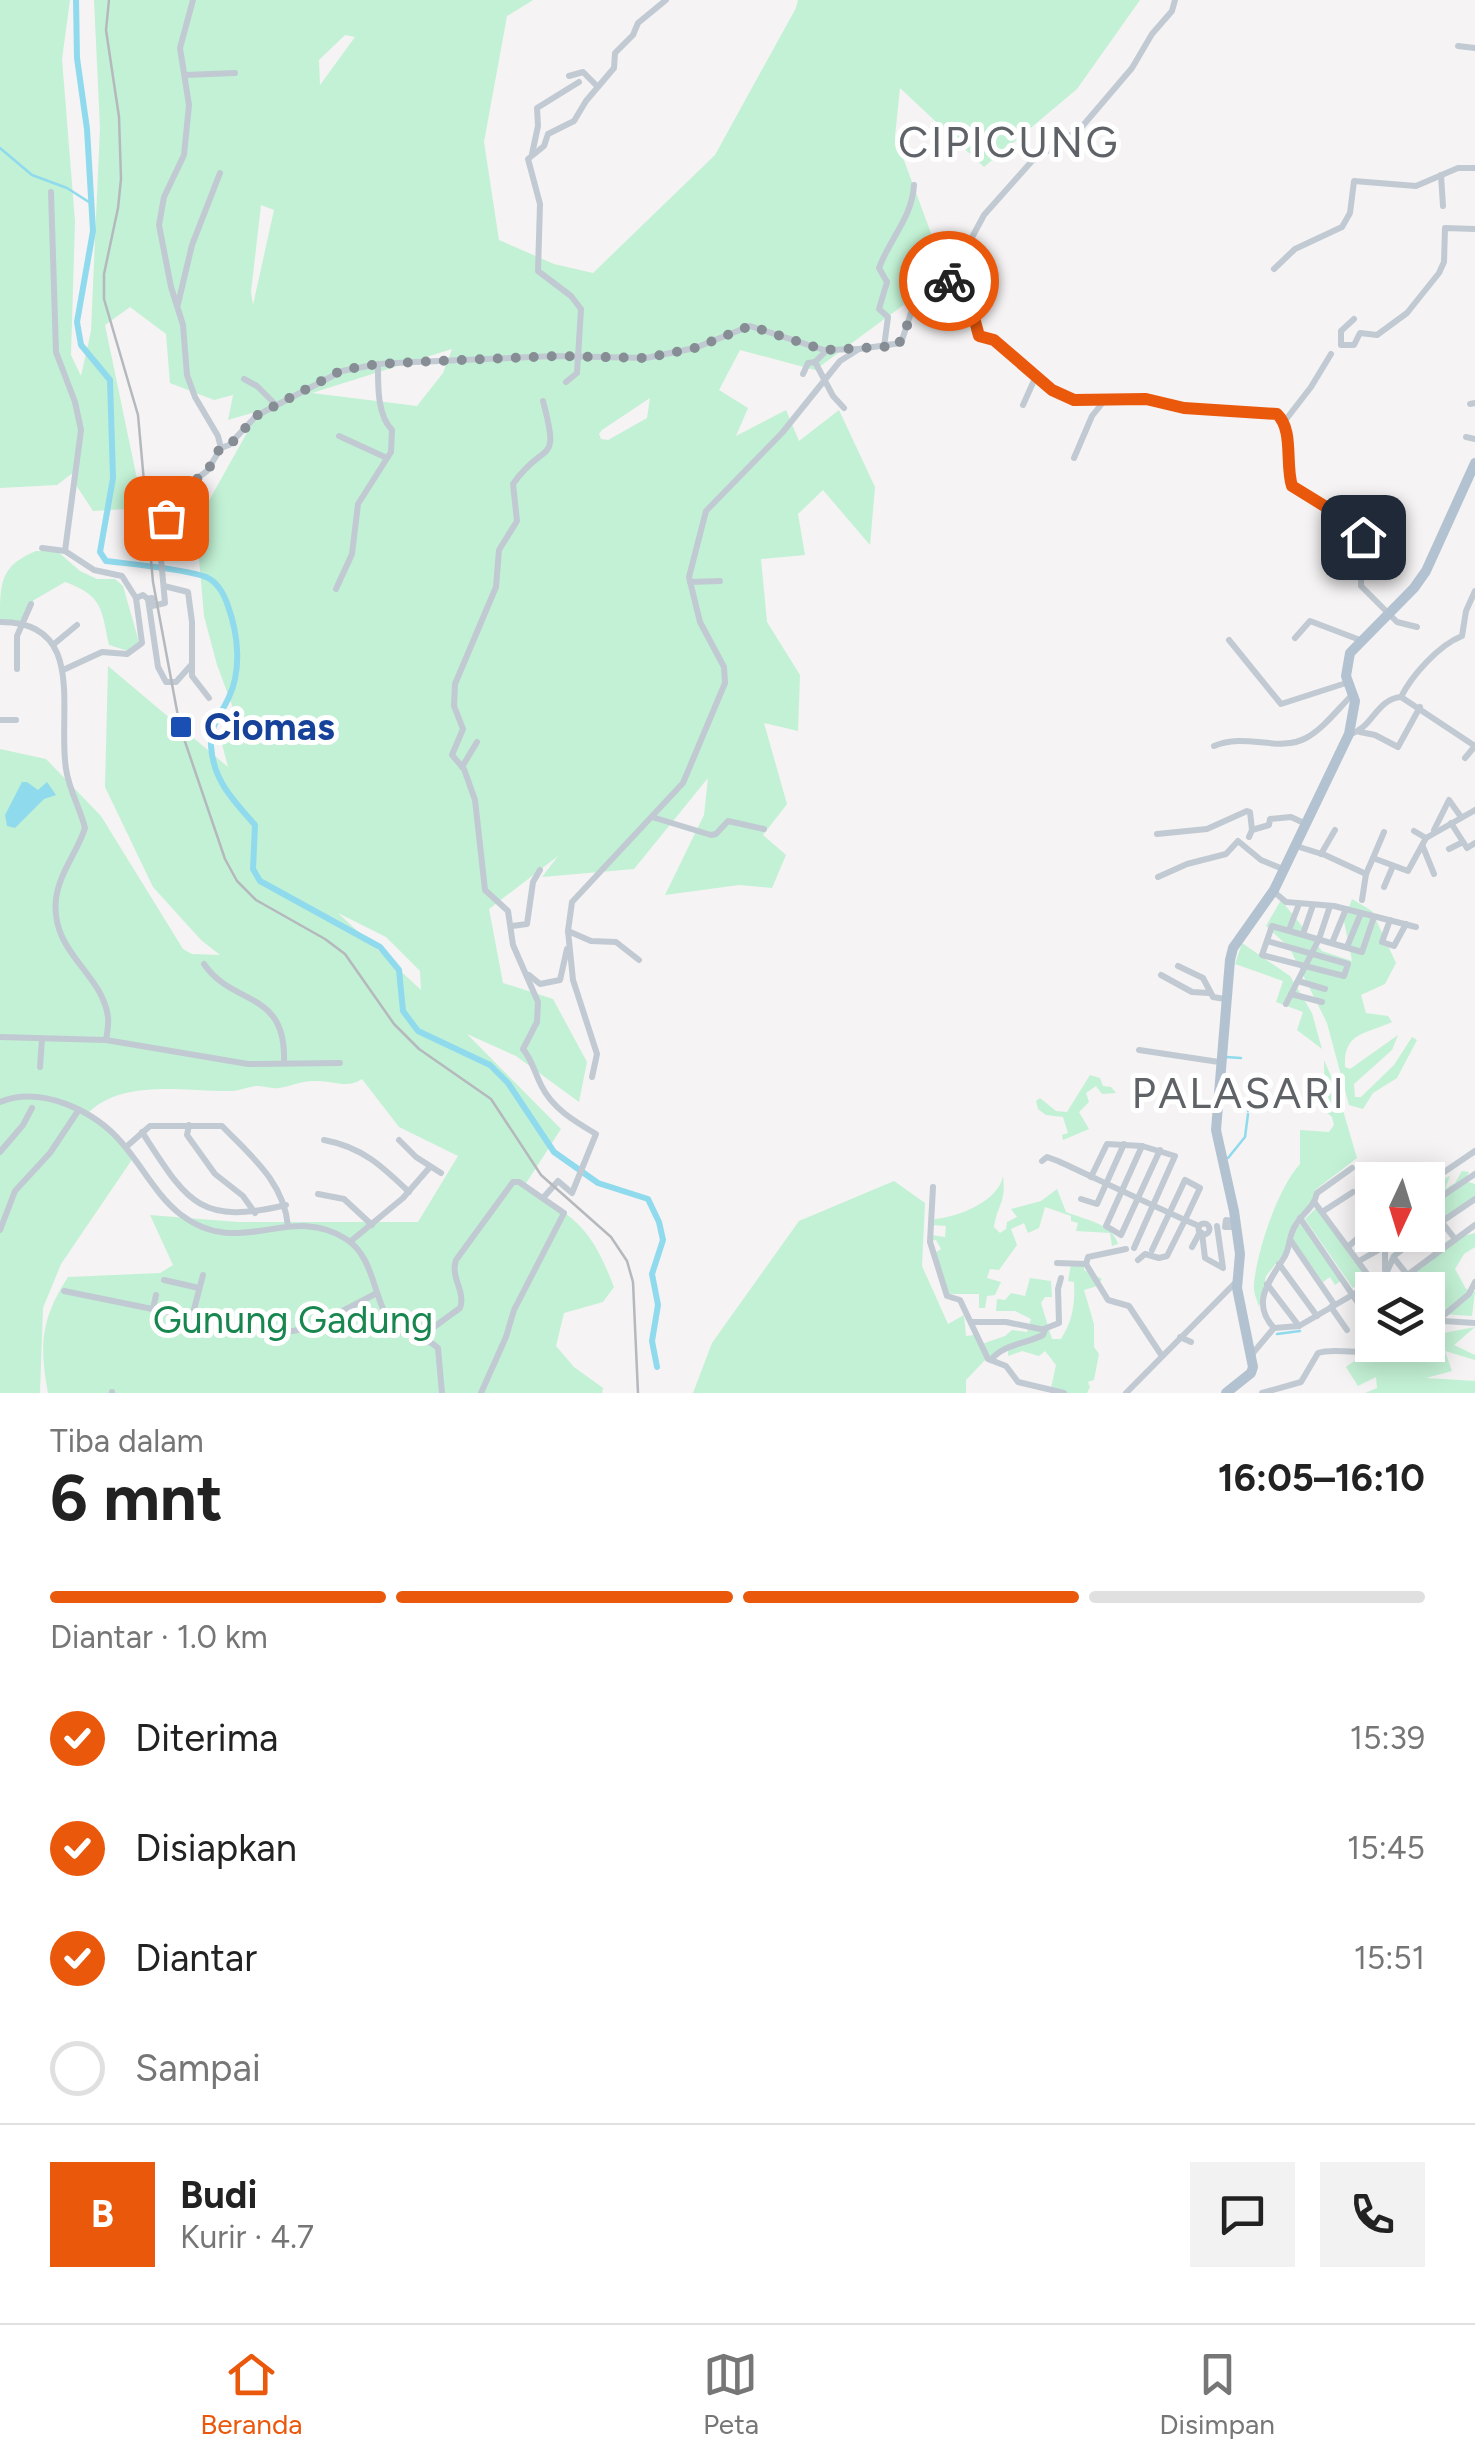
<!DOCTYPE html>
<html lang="id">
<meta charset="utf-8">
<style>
:root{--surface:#fff;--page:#f2f2f2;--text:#222;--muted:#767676;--line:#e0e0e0;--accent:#ea580c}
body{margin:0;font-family:Figtree,sans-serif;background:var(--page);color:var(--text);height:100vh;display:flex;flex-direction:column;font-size:38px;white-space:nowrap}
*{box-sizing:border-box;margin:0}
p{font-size:32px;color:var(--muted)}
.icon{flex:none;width:55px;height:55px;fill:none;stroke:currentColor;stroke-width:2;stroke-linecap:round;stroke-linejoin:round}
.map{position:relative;height:1393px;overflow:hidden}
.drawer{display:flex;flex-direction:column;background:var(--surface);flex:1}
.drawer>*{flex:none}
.needle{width:65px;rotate:184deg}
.tools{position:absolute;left:1355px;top:1162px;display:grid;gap:20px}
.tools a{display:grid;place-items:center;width:90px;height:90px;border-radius:0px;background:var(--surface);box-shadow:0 5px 25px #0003;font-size:50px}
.pin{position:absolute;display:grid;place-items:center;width:85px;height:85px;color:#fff;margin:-42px;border-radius:20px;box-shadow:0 5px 15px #0006}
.courier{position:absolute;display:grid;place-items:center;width:100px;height:100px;margin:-50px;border:8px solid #ea580c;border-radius:50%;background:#fff;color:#222;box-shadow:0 2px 12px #0007}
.summary em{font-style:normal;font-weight:700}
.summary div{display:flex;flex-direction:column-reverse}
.summary{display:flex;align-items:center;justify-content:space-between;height:170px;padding:0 50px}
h1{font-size:65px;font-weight:700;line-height:75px}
.bar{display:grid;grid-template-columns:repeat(4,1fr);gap:15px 10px;align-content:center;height:120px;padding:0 50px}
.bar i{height:12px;border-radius:8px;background:var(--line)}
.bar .current{background:var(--accent)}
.bar p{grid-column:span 4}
.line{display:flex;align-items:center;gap:25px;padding:0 50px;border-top:2px solid var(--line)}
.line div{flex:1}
.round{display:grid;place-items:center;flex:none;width:105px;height:105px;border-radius:0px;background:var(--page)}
ol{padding:0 50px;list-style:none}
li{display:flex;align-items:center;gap:30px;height:110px}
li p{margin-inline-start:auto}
li .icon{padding:10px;border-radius:50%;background:var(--accent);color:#fff;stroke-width:4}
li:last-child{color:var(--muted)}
li i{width:55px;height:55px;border:5px solid var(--line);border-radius:50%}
.tab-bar{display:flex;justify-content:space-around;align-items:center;height:140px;border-top:2px solid var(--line);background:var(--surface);font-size:28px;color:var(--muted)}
.tab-bar a{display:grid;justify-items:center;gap:5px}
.tab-bar .current{color:var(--accent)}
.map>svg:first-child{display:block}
.green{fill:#c3f1d5;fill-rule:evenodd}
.water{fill:#90daee}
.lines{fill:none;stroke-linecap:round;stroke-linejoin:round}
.stream{stroke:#90daee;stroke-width:2.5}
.river{stroke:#90daee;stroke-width:6}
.minor{stroke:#c1cad2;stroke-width:6}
.major{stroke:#b3c2d1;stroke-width:10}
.rail{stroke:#b5b8bd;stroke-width:2.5}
.done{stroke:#868d94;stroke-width:10;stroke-dasharray:0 18}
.route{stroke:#ea580c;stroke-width:12}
.transit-dot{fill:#1a4fb4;stroke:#fff;stroke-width:4}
.labels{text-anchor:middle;stroke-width:10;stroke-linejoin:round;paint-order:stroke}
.transit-label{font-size:38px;font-weight:bold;fill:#164399;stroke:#fff;text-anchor:start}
.park-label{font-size:38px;fill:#17864f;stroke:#fff}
.quarter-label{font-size:42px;letter-spacing:2.5px;fill:#5f6368;stroke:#fff}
</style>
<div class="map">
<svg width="1475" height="1393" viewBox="0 0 1475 1393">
<rect width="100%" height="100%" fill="#f5f3f3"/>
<g class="green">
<path d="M0 0H70L62 59 75 221 71 355 81 376 91 331 100 128 94 0H533L507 16 484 142 499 240 554 264 593 273 715 155 796 8 798 0H1140L1077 89 984 167 900 88 895 136 935 244 924 290 815 370 740 350 719 390 748 408 736 436 786 410 799 441 839 410 875 487 870 545 823 490 798 514 805 555 761 559 767 622 800 675 798 731 764 723 787 804 763 835 786 855 772 888 739 885 665 895 704 815 708 778 634 869 542 877 558 856 489 909 503 983 553 999 587 1062 579 1102 516 1056 467 1034 561 1129 523 1188C577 1216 592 1230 614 1287L603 1302 564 1313 556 1346 574 1367 603 1388 602 1393H48C39 1344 41 1319 68 1277L160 1273 173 1265 150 1215 238 1222H418L458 1156 399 1127 362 1079C347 1089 334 1081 317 1081 303 1080 292 1086 279 1088 272 1089 263 1086 256 1086 248 1087 241 1090 233 1091 188 1092 125 1078 89 1112L133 1156 131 1161 61 1264 43 1308 40 1393H0V749L46 759 101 816 183 949 192 954 220 955 201 940 153 887 105 787 108 666 228 767 222 744 235 713 217 665 204 616 196 524 259 411 228 420 233 395 214 400 170 383 166 334 130 307 105 325 143 508 93 511 76 485 78 469 57 485 0 488ZM345 35 355 37 320 85 319 60ZM261 205 274 210 253 305 251 292ZM452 349 443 373 417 406 312 393ZM650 398 647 418 608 440 601 439 599 434 602 430ZM338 913 386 937 420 971 421 990Z"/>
<path d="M36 551H57L80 571 97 579H115L123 586 139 642 128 651 109 645C101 608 103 596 65 582L34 600 21 623 0 622C0 582 0 566 36 551Z"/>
<path d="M1352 899 1372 911 1396 963 1385 984 1361 995 1366 1013 1388 1016 1392 1022C1366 1034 1343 1032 1345 1067L1350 1069 1398 1035 1392 1050 1354 1084 1355 1097H1361L1394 1065 1412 1037 1417 1040 1397 1078 1373 1093 1363 1109 1349 1105 1327 1023 1289 947 1266 926 1281 900 1322 951 1352 961 1344 921Z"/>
<path d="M1242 943 1290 976 1312 1013 1322 1049 1297 1030 1303 1012 1276 1002 1283 981 1235 964Z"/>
<path d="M1324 1060 1337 1090 1357 1158 1315 1190 1313 1200 1293 1223 1285 1252 1266 1276 1259 1307C1257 1300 1253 1292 1254 1284 1257 1250 1278 1188 1300 1164V1130L1329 1132 1334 1125 1332 1117 1325 1111Z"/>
<path d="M1090 1075 1100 1078 1103 1086 1111 1087 1116 1093 1102 1094 1096 1086 1086 1093 1089 1102 1079 1112 1089 1129 1063 1140 1062 1135 1068 1133 1063 1117 1046 1115 1038 1109 1036 1101 1040 1098 1056 1111 1067 1112Z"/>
<path d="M1462 1171 1469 1172 1465 1181 1475 1184V1199C1460 1204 1453 1213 1439 1219L1434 1199 1428 1204V1185L1450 1176 1445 1189 1455 1183Z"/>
<path d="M1003 1176C1006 1205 998 1202 994 1227L1000 1233 1006 1229 1007 1222 1017 1217 1011 1209 1041 1201 1057 1189 1066 1212C1085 1220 1112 1223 1118 1244L1112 1246 1110 1233 1076 1231 1078 1223 1071 1221V1216L1045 1207 1039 1228 1028 1233 1024 1223 1011 1229 1017 1245 999 1270 990 1269 987 1278 1001 1282 995 1295 987 1296 985 1308H979V1294H947L936 1252 941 1249 936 1240 931 1241V1235L945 1237 946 1226 932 1225 935 1219C960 1217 999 1200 1003 1176Z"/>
<path d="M894 1181 925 1203 922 1266 948 1324 964 1315 966 1336 975 1335 979 1345 1005 1336 1012 1330 1027 1332 1031 1319 1015 1311H996L997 1299 1005 1300 1011 1293 1025 1296 1030 1278 1051 1281 1052 1297H1045L1041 1303 1052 1339H1061C1073 1320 1075 1304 1074 1282L1068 1281 1071 1264 1084 1262V1270L1102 1279 1097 1286 1084 1290 1094 1324V1347L1099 1354 1094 1380 1088 1382 1090 1387 1087 1393H1059L1051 1388 1056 1365 1045 1351 1039 1356 1022 1351 1008 1356V1346L987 1358 966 1380V1393H693L712 1343 799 1221Z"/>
<path d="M1317 1207 1367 1279 1353 1288 1305 1219Z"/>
<path d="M1302 1222 1342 1280 1335 1285 1330 1277 1323 1282 1293 1240 1296 1228Z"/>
<path d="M1475 1233V1247L1464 1254 1455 1269 1466 1289 1475 1291 1472 1316 1428 1313V1290H1393L1390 1279 1393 1274 1418 1269 1448 1240Z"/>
<path d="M1475 1327 1454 1345 1475 1355V1360L1445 1351 1452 1371 1426 1378 1475 1381V1393H1365L1377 1388 1376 1377 1358 1386 1346 1367C1369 1348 1387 1358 1404 1345H1428V1336Z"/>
</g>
<path class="water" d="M22 782H27L38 790 47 782 56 795 44 799 15 828 7 826 5 815Z"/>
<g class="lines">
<g class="stream">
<path d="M0 148 32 175 67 188 92 204"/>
<path d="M1226 1057 1241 1058"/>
<path d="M1248 1111 1250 1097"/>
<path d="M1228 1158 1245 1137 1248 1114"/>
<path d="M1277 1334 1300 1331"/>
</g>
<path class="river" d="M76 0 77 58 87 129 93 231 77 322 81 345 110 380 113 478 100 552 106 561C130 564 186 569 206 577 218 582 224 594 228 606 238 634 242 669 229 697 221 715 210 724 211 746 213 780 233 800 255 825L253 869 260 881 380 947 399 970 403 1011 418 1031 490 1065 508 1083 554 1152 598 1183 648 1199 659 1222 663 1240 652 1274 658 1305 652 1341 657 1367"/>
<g class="minor">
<path d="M193 0 180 48 189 105 184 155 164 197 159 225 171 287 183 325 187 375 195 397 218 436 221 448"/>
<path d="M1458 46 1475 48"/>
<path d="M185 75 235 73"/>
<path d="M569 76 583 72 597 86"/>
<path d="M532 154 538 126 537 108 579 82"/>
<path d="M1441 175 1443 206"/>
<path d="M51 192 56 352 75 402 81 430 65 551 94 570 122 576 136 598 142 643 127 654 102 652 63 670"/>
<path d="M958 265C964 274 961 279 964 288 969 305 975 320 979 337L994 340 1052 389 1074 400 1146 399 1185 408 1279 416C1293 433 1285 464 1292 486L1362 530 1361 586 1397 622 1417 627"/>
<path d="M1274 269 1295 249 1342 227 1350 213 1354 181 1416 186 1458 168H1475"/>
<path d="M178 304 192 245 220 173"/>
<path d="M1354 319 1341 331V345H1354L1360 333 1377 335 1407 313 1439 273 1444 262 1445 228 1475 229"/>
<path d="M884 347 888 317 879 309 887 282 879 268C890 238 912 218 914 185"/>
<path d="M815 362 833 396 844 408"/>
<path d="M803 374 808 363 815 362 827 350"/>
<path d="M244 379 257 386 276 405"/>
<path d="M566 382 577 373 581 309 571 296 538 271 540 204 528 159 544 146 548 134 574 121 586 101 614 68 615 53 633 35 638 23 666 0"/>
<path d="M1470 404 1475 403"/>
<path d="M1023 405 1036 376"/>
<path d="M1284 422 1311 387 1331 354"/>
<path d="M339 436 387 458"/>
<path d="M1466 437 1475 439"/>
<path d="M1074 458 1092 416 1104 401"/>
<path d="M42 548 65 551"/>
<path d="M690 582 720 581"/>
<path d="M164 586 188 592 192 622V676L209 698"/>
<path d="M336 589 352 554 358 504 391 452 392 430C377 415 378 385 378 364"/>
<path d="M136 598 143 595 148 599 158 667 166 682H176L192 664"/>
<path d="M148 599 152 598V606L165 603 159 536 169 499 207 471 221 448 229 445 256 416 342 371 378 364 415 362 556 356 646 358 695 348 750 326 824 350 858 349"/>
<path d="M0 622C88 621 57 713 66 769 69 790 80 808 85 828 77 853 59 873 56 899 50 953 102 972 108 1017 109 1025 107 1033 106 1040L0 1037"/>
<path d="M1295 638 1310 621 1360 640"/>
<path d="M1229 640 1281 704 1346 683"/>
<path d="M54 644 77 625"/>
<path d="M17 669V636L31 604"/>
<path d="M1401 697C1412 675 1439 645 1462 636L1466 611 1475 591"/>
<path d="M0 720H16"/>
<path d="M1360 732 1375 735 1398 747 1420 707"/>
<path d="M1350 734C1372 729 1376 699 1401 697L1475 746"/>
<path d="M1214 746C1246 732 1278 753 1306 738 1323 729 1338 709 1352 695"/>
<path d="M1465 758 1475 746"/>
<path d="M462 767 477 742"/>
<path d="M652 817 711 835 716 834 728 821 764 829"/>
<path d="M1451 823 1467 848 1475 843"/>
<path d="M1434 830 1449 800 1461 817"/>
<path d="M1414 831 1426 838"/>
<path d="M1157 834 1207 829 1247 811 1250 812 1252 830"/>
<path d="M1249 837 1252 830 1269 825 1270 819 1291 817 1304 823"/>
<path d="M1296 846 1325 855 1366 874 1373 858 1408 871 1426 838 1475 810"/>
<path d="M1423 847 1434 874"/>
<path d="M1449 849 1463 842"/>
<path d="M1321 854 1335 830"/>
<path d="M1373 858 1384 832"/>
<path d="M1158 877 1187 864 1226 854 1238 841 1261 860 1283 869"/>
<path d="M1384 887 1393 866"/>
<path d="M1273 891 1286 902 1334 906 1416 927"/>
<path d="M1362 900 1366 874"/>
<path d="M1390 920 1382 942 1394 946 1406 924"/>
<path d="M512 926 527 924 533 882 540 870"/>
<path d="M1289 930 1299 904"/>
<path d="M568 931 591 941 616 942 639 960"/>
<path d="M1303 934 1313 905"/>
<path d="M1267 941 1348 964 1344 976 1262 955 1272 926 1362 952 1374 917"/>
<path d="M1332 943 1346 909"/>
<path d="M1347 947 1361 913"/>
<path d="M204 964C233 1007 287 989 284 1063"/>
<path d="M1178 966 1203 978 1213 997 1225 999"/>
<path d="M529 975 540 984 560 980 567 949"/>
<path d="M1161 975 1192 992 1209 993"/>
<path d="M1298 981 1325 989"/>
<path d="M1291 994 1322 1002"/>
<path d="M1286 1004 1319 939 1330 906"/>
<path d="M106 1040 248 1064 340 1063"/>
<path d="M1139 1050 1219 1062"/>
<path d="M40 1067 42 1039"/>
<path d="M592 1077 597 1054 573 980 568 931 572 902 683 783 725 683 724 667 700 622 689 577 706 511 782 433 840 361 859 349 901 343 912 310 947 284 984 215 1032 161 1080 129 1132 68 1152 34 1172 11 1175 0"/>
<path d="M0 1102C41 1085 95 1111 122 1143 142 1166 156 1195 180 1214 240 1261 289 1202 346 1239 375 1257 373 1300 392 1325 404 1339 425 1335 438 1348L442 1393"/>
<path d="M189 1125 187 1135 215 1174 243 1196 255 1213"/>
<path d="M142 1132C187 1201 198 1226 286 1205"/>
<path d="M324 1140C362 1147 382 1166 409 1192"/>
<path d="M399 1140 416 1157 441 1173"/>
<path d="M1142 1146 1106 1226 1121 1235 1160 1150"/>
<path d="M126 1147 150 1126H222C251 1156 284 1182 288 1226"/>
<path d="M0 1152 23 1125 32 1108"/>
<path d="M1042 1161 1047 1157 1058 1161C1101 1181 1143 1201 1185 1220L1200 1188 1185 1180 1152 1250"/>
<path d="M1091 1177 1107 1144 1142 1146 1175 1156 1134 1248"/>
<path d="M1414 1180H1421"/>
<path d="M1428 1183 1475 1151"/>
<path d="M933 1187 930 1242 947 1296 960 1300 988 1359 1006 1366 1018 1382 1064 1393"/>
<path d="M1428 1189 1435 1201V1209L1445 1219"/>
<path d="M318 1194 344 1199 372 1225"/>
<path d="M543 1198 558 1181 572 1193 596 1134C574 1121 552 1108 541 1085 534 1071 532 1060 523 1049L537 1022 538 1002 513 945 508 911 485 890 475 800 464 769 452 755 463 729 454 706 455 684 496 587 499 550 517 521 513 484C544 439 561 468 543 401"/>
<path d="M1081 1199 1097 1204 1124 1144"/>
<path d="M1435 1201 1475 1174"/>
<path d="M1315 1203 1373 1282"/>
<path d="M1322 1212 1353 1192"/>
<path d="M1300 1218 1367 1316"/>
<path d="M1226 1220 1232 1221 1231 1227H1225Z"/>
<path d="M1441 1221 1455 1239"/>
<circle cx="1204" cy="1229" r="5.5"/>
<path d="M0 1230 15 1191 50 1153 78 1111"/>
<path d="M1428 1231 1475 1199"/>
<path d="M1202 1233 1205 1258 1223 1268 1217 1226"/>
<path d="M1380 1235 1385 1248V1270"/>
<path d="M351 1241 403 1198 430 1167"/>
<path d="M1291 1241 1334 1304"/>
<path d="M1349 1246 1372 1225"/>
<path d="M1192 1247 1200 1232"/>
<path d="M1394 1258 1417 1287H1424L1439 1276"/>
<path d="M1138 1260 1145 1254 1159 1258 1167 1256 1185 1220 1199 1226"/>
<path d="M1359 1261 1382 1248"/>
<path d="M1057 1263 1086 1264 1108 1300 1129 1306 1162 1356"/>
<path d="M1086 1264 1088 1257 1126 1249"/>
<path d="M1279 1264 1317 1316"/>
<path d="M1406 1276 1475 1225"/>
<path d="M164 1280 199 1288"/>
<path d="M1267 1284 1299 1326"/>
<path d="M64 1291 275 1334 310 1328 377 1293"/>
<path d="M1331 1307 1347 1330"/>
<path d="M153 1309 156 1295"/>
<path d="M192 1317 203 1275"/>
<path d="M1428 1320 1475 1323"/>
<path d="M1437 1321 1469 1294 1475 1282"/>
<path d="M971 1322H1006L1045 1330 1043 1335C1026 1344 1003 1344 991 1360"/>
<path d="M1274 1328C1250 1302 1270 1281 1285 1256 1290 1247 1289 1235 1295 1226 1302 1213 1314 1208 1317 1193L1352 1168"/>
<path d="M1044 1329 1059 1323 1058 1289 1061 1278"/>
<path d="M1180 1337 1191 1342"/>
<path d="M419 1338 460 1308C466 1291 450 1278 456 1260L513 1182H519L564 1213 514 1310 506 1337 481 1393"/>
<path d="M1253 1353 1274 1328 1299 1326 1385 1276 1394 1256 1421 1235"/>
<path d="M112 1393V1392"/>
<path d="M1126 1393 1237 1281"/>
<path d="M1262 1393 1301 1382 1318 1353C1339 1346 1359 1359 1377 1345"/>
</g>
<path class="major" d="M1226 1393 1251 1373 1253 1367 1237 1288 1240 1254 1234 1211 1216 1130 1230 960 1233 948 1274 890 1349 734 1355 701 1346 676 1350 653 1414 588 1426 571 1475 463"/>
<path class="rail" d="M109 0 106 30 119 117 121 179 118 208 104 274V299L138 415 153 582 180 727 225 859 237 881 256 900 325 939 345 954 394 1024 419 1049 491 1099 541 1175 611 1237 627 1261 633 1282 638 1393"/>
</g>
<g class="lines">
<path class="done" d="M166 518 169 499 207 472 220 448 234 441 256 416 342 370 378 364 416 362 556 356 646 358 695 348 750 326 824 350 898 346 916 305 949 281"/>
<path class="route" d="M949 281 960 266 979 336 994 340 1052 390 1074 400 1146 399 1184 408 1277 414C1294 430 1285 464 1292 486L1357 526 1363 537"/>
</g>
<rect class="transit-dot" x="169" y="715" width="24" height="24" rx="5"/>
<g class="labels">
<g class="transit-label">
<text x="204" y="740">Ciomas</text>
</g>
<g class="park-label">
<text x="293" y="1333">Gunung Gadung</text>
</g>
<g class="quarter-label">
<text x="1009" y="157">CIPICUNG</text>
<text x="1239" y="1108">PALASARI</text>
</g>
</g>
</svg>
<div class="tools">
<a><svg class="needle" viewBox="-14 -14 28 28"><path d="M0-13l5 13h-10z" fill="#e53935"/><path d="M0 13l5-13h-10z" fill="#767676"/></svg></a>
<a><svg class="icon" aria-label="layers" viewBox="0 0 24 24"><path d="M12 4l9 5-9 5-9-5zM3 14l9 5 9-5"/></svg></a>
</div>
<div class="pin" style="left:166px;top:518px;background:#ea580c"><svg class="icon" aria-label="bag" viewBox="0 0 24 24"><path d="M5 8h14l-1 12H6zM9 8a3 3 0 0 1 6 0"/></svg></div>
<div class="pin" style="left:1363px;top:537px;background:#1f2937"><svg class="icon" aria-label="home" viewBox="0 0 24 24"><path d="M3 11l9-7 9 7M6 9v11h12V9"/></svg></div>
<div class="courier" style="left:949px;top:281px"><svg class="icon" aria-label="bike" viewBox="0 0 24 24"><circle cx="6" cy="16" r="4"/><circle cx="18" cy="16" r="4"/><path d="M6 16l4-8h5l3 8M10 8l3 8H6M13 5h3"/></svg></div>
</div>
<section class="drawer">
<div class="summary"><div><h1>6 mnt</h1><p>Tiba dalam</p></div><em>16:05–16:10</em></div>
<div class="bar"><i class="current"></i><i class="current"></i><i class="current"></i><i></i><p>Diantar · 1.0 km</p></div>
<ol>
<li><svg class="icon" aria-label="check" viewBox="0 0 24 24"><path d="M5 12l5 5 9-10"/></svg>Diterima<p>15:39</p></li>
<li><svg class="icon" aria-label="check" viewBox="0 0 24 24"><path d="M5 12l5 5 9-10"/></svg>Disiapkan<p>15:45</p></li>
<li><svg class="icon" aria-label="check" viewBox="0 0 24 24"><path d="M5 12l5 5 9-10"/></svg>Diantar<p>15:51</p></li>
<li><i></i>Sampai</li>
</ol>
<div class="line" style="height:180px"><b class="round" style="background:var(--accent);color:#fff">B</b><div><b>Budi</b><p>Kurir · 4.7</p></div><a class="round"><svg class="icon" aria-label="chat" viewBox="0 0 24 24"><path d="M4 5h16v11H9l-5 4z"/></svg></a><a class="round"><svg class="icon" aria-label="phone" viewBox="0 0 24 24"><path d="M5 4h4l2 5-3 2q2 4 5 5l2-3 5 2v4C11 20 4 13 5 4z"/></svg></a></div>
</section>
<nav class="tab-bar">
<a class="current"><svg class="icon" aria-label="home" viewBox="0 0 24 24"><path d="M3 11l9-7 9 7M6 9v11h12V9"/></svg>Beranda</a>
<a><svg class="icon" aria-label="map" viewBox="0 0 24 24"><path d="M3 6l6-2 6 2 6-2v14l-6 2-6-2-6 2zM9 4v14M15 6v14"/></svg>Peta</a>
<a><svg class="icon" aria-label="saved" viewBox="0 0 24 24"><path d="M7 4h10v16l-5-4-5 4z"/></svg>Disimpan</a>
</nav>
